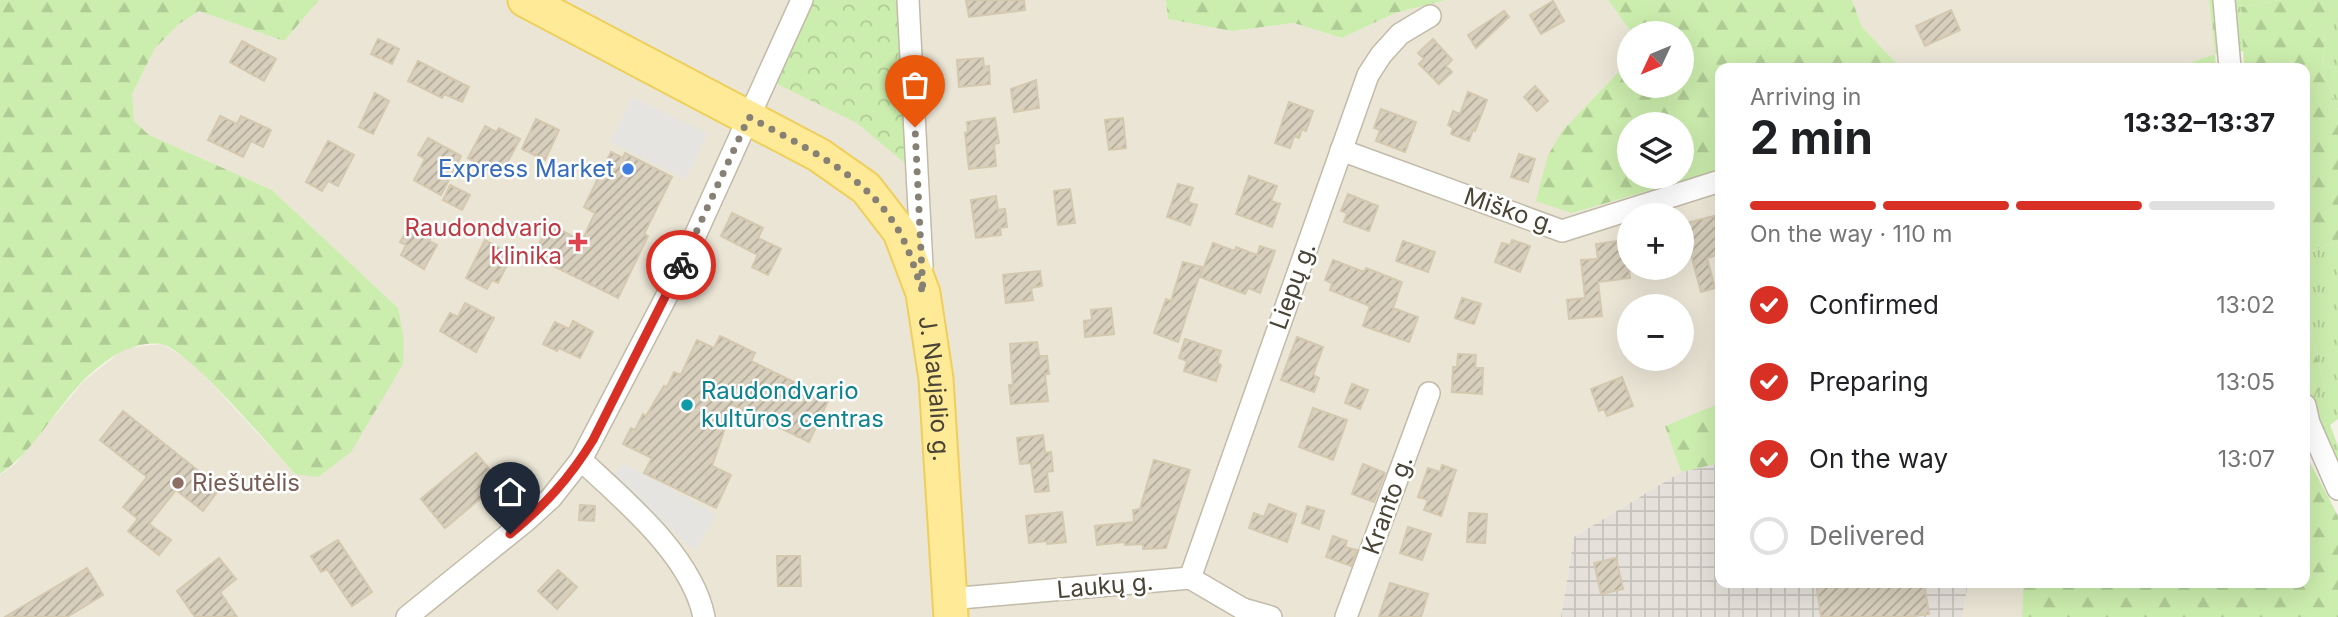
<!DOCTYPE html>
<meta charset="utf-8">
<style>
:root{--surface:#fff;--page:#f2f2f2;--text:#202124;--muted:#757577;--line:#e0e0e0;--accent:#d93025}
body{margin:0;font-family:Inter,sans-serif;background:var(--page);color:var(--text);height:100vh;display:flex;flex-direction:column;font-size:26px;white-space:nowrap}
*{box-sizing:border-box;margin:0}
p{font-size:23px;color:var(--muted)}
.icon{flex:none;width:38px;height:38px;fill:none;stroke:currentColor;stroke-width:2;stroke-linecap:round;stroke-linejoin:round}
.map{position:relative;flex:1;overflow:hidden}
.side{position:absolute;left:1715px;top:63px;width:595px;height:525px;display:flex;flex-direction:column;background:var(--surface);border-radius:14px;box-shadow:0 7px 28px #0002}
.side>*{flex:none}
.needle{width:46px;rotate:226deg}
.controls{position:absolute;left:1617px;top:21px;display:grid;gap:14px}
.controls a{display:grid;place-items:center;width:77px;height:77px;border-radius:50%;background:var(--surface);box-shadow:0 7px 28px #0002;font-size:35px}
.pin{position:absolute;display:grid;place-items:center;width:60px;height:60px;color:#fff;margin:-72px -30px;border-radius:50% 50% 50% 0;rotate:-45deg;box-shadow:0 0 7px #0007}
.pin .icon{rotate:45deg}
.courier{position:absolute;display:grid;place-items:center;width:70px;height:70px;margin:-35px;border:5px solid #d93025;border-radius:50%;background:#fff;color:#222;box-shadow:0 2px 9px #0007}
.summary em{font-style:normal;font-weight:700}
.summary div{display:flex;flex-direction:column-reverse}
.summary{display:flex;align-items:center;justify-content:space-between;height:119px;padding:0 35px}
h1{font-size:46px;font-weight:700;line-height:52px}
.bar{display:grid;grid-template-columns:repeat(4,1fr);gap:10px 7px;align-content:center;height:84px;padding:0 35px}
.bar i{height:9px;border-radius:5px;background:var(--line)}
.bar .active{background:var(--accent)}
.bar p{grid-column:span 4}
ol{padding:0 35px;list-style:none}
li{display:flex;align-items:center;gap:21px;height:77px}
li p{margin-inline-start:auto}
li .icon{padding:7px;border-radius:50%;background:var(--accent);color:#fff;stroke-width:4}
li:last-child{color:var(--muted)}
li i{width:38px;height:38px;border:4px solid var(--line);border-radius:50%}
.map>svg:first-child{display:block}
.residential{fill:#eae5d5;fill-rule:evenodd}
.industrial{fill:url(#industrial-grid)}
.grass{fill:url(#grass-tufts)}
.forest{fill:url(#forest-firs);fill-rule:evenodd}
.park{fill:url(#park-crowns)}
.parking{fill:#e6e4e0}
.building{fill:url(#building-hatch);stroke:#d4c8af;stroke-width:2}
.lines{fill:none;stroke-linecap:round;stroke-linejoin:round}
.street-casing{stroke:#c2bba9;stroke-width:24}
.primary-casing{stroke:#efcf5c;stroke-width:37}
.street{stroke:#fff;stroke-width:21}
.primary{stroke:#ffea97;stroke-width:33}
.done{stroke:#868174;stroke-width:7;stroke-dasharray:0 12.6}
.route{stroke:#d93025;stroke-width:9}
.shop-dot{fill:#3f7fe0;stroke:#fff;stroke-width:2.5}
.health-dot{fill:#e0444e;stroke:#fff;stroke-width:2.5}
.culture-dot{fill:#0f9aa8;stroke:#fff;stroke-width:2.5}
.education-dot{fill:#8d6e63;stroke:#fff;stroke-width:2.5}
.labels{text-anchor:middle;stroke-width:5;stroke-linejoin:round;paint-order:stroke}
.shop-label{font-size:24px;fill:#366cbe;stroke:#fff;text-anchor:end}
.street-label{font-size:24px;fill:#4a4436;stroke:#fff}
.health-label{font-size:24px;fill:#be3a42;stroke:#fff;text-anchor:end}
.culture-label{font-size:24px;fill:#0d838f;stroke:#fff;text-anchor:start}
.education-label{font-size:24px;fill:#785e54;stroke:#fff;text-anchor:start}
</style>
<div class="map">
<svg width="2338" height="617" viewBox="0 0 2338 617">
<defs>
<pattern id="industrial-grid" width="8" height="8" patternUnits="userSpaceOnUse" patternTransform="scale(1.75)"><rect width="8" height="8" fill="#e5e1da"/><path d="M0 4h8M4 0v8" fill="none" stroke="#c6c2bc"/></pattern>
<pattern id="grass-tufts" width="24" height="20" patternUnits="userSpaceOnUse" patternTransform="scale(1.75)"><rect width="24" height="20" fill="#cbedad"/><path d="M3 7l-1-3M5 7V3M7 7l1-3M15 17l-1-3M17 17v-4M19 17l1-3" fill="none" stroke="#b0cc95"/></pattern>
<pattern id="forest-firs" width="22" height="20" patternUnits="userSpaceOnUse" patternTransform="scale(1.75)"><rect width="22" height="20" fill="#cbedad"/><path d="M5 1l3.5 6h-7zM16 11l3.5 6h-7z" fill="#b0cc95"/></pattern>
<pattern id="park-crowns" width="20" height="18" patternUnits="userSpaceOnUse" patternTransform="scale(1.75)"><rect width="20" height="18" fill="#cbedad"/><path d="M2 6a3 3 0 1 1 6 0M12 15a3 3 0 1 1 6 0" fill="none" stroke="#b0cc95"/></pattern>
<pattern id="building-hatch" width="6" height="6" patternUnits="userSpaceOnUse" patternTransform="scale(1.75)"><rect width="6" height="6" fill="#d8cfbc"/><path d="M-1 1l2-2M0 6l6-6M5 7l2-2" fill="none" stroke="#b1aa9a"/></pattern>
</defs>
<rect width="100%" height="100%" fill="#f5f2e8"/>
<g class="residential">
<path d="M319 0H1166L1168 19 1232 31 1294 23 1342 38 1395 13 1446 0H1608L1632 33H1629V61L1563 130 1572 213 1720 170V403L1665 426 1681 472 1574 537 1561 617H0V475L15 464 83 382 125 348 162 344 191 361 295 474 398 308 272 190 149 135 134 121 132 94 155 48 179 24 199 11 284 41ZM1629 215H1682V268H1629ZM1629 306H1682V359H1629Z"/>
<path d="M1852 0H2209L2215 54 2175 68H1901L1862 27Z"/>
<path d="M1968 583H2023L2022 617H1962Z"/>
</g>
<path class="industrial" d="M1720 463V583H1968L1962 617H1561L1574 537 1681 472Z"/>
<g class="grass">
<path d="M2209 0H2279L2241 7 2244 51 2215 54Z"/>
<path d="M2338 20V110L2323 73 2325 25Z"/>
<path d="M2338 242V419L2330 425 2338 446V465L2325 441 2311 397 2325 387 2305 309V253Z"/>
</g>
<g class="forest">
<path d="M0 0H319L284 41 199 11 179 24 155 48 132 94 134 121 149 135 272 190 398 308 404 340 403 364 351 452 318 477 295 474C272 449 189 349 161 344 130 340 102 362 82 382 53 412 34 451 0 474Z"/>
<path d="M1166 0H1446L1395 13 1342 38 1294 23 1232 31 1168 19Z"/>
<path d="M1608 0H1852L1862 27 1901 68H1720V170L1572 213 1536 201 1548 155 1563 130 1629 61V86H1682V33H1632ZM1682 124V177H1629V124Z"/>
<path d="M2279 0H2338V20L2325 26 2323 73 2338 110V242L2305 253V68H2244L2241 7Z"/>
<path d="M2215 54 2216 68H2175Z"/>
<path d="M2305 309 2325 387 2311 397 2305 373Z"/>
<path d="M1720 403V463L1681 472 1665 426Z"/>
<path d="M2305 453 2338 516V617H2022L2023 583H2305Z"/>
</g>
<path class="park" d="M810 0H900L907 165 857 123 773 82Z"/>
<g class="parking">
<path d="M632 97 708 133 686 179 610 142Z"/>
<path d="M623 463 716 514 695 551 612 476Z"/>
</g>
<g class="building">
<path d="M966 0H1024L1025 10 969 17Z"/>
<path d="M1553 1 1564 21 1541 34 1530 15Z"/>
<path d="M1951 10 1960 30 1925 46 1916 26Z"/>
<path d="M1504 11 1509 17 1476 48 1468 35Z"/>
<path d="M378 39 399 49 392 64 371 54Z"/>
<path d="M1433 39 1452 60 1446 66 1452 72 1439 84 1419 64 1424 59 1418 53Z"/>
<path d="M242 41 276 59 264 81 230 62Z"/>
<path d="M983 58 984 67 989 66 990 84 959 87 957 60Z"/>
<path d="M418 61 469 87 462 102 444 94 442 98 408 81Z"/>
<path d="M1036 80 1039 108 1014 112 1011 89Z"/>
<path d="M1535 86 1548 101 1537 111 1524 97Z"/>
<path d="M1468 92 1487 100 1475 131 1473 130 1469 141 1451 134 1453 128 1448 125 1453 111 1460 114Z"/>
<path d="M375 93 389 101 373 134 359 127Z"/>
<path d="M1289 102 1313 111 1306 131 1302 129 1299 138 1294 136 1290 148 1275 143Z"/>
<path d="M1381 109 1416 122 1405 152 1376 141 1380 130 1374 128Z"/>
<path d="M220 116 237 124 241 116 271 130 263 147 251 141 243 157 208 140Z"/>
<path d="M995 118 999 143 994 144 996 166 969 169 965 133 968 132 967 122Z"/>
<path d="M1123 118 1126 148 1109 150 1105 120Z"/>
<path d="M536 119 559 130 545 160 522 149Z"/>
<path d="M485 126 496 132 499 128 520 139 500 176 468 158Z"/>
<path d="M428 138 461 156 441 195 414 180 425 159 418 155Z"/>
<path d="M328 141 354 155 338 186 328 181 322 191 306 182Z"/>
<path d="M611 152 623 158 625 153 672 177 644 234 648 236 618 298 533 256 549 224 582 241 595 213 584 207Z"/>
<path d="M1519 154 1535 159 1528 182 1511 177Z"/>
<path d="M1249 176 1277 186 1271 201 1280 204 1272 227 1236 214Z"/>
<path d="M1178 184 1193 188 1188 202 1197 205 1190 225 1167 217Z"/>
<path d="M450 185 470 195 462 210 443 200Z"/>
<path d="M1070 189 1075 223 1058 225 1054 191Z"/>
<path d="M1348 194 1378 206 1369 231 1344 222 1347 213 1341 211Z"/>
<path d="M996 196 998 210 1005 209 1007 227 1000 228 1001 235 976 238 971 200Z"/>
<path d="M732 213 763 228 758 238 781 249 768 275 752 267 758 255 721 236Z"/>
<path d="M1718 215 1720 223V254L1707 258 1715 288 1701 292 1683 224Z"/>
<path d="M413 221 434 232 429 241 437 245 424 269 401 255 406 245 400 242Z"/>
<path d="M485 240 512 255 498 283 492 280 487 289 466 278Z"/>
<path d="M1512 240 1530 246 1520 272 1495 262 1502 243 1510 245Z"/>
<path d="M1625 240 1630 278 1598 282 1602 316 1569 319 1567 300 1585 298 1581 260 1598 259 1596 244Z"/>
<path d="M1403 241 1435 252 1428 272 1396 261Z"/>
<path d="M1213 243 1235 251 1236 247 1257 255 1260 246 1275 251 1260 293 1248 288 1245 294 1200 277Z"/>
<path d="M1333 260 1364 272 1366 268 1402 282 1393 308 1418 317 1409 342 1363 326 1370 306 1330 290 1332 283 1325 280Z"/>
<path d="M1183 262 1202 267 1178 342 1154 333 1166 299 1171 301Z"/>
<path d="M1040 271 1042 286 1031 288 1033 300 1006 303 1003 275Z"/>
<path d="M1462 298 1481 304 1474 324 1455 318Z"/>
<path d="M465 303 494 318 476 352 440 331 450 313 458 317Z"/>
<path d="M1111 308 1114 334 1085 337 1084 321 1092 320 1091 310Z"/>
<path d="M573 321 593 332 580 358 559 348 557 351 543 344 555 322 569 329Z"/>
<path d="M720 336 755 353 751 361 829 399 809 442 733 405 712 466 731 475 716 508 644 473 652 458 623 444 631 428 635 430 643 414 646 416 664 386 667 387 674 372 681 375 697 340 714 348Z"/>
<path d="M1297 337 1323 347 1313 375 1319 378 1314 392 1281 380Z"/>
<path d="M1185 339 1221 351 1217 363 1221 365 1216 381 1184 371 1187 361 1179 358Z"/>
<path d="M1037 342 1039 356H1047L1049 374H1045L1048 401 1011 404 1009 385H1013L1010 344Z"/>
<path d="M1458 354 1476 355 1475 368H1483L1482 394 1452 392 1453 367H1457Z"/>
<path d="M1622 377 1633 406 1607 416 1604 409 1599 411 1591 389Z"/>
<path d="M1352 384 1368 390 1360 409 1345 403Z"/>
<path d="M1313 408 1347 420 1333 460 1299 447Z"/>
<path d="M123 411 220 488 203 511 176 490 149 524 171 540 159 555 128 531 138 519 123 507 147 477 100 440Z"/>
<path d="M1043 435 1045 453 1051 452 1053 471 1047 472 1049 491 1035 492 1031 463 1020 464 1017 438Z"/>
<path d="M476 453 500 482 445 528 421 499Z"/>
<path d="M1154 460 1190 470 1166 548 1143 549V544L1125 545V542L1097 545 1095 526 1134 522 1133 510 1140 509Z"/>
<path d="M1363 464 1385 473 1374 502 1352 494Z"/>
<path d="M1442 465 1456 470 1441 516 1424 510 1428 500 1418 497 1428 468 1440 472Z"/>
<path d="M1269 504 1296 514 1287 542 1249 528 1254 513 1264 517Z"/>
<path d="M580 505 595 506 594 521 579 520Z"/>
<path d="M1307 506 1324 511 1319 529 1302 523Z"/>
<path d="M1062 512 1066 542 1047 544V541L1029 543 1026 516Z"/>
<path d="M1469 513 1487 514 1485 543 1467 542Z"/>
<path d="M1408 527 1431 534 1422 560 1400 553Z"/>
<path d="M1333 536 1347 541 1345 547 1357 550 1351 566 1326 557Z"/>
<path d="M338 540 372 592 352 606 327 569 321 572 311 556Z"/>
<path d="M777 556H800L801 586H778Z"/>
<path d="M219 558 236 579 220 592 237 617H195L177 591Z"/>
<path d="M1616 558 1623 589 1601 594 1594 563Z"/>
<path d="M87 568 103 595 67 617H5Z"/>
<path d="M558 570 577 587 557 609 538 591Z"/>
<path d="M1390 583 1428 594 1421 617H1379Z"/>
<path d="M1816 583H1924L1929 614 1908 617H1821Z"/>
</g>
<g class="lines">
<g class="street-casing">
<g id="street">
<path d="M908 0 922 266"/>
<path d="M2224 0 2230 68"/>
<path d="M1341 150 1562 231 1720 181"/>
<path d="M2305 405 2309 423 2338 489"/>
<path d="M581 460C625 501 692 556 704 617"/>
<path d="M1190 578 1368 75 1381 55 1400 34 1430 16"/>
<path d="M949 599 1190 578 1243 609 1249 617"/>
<path d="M1243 609 1271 617"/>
<path d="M407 617 528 519 551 498 581 460 674 282 802 0"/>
<path d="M1346 617 1429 393"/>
</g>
</g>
<g class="primary-casing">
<g id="primary">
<path id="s1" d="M525 0 819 155 866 188 900 232 923 293 936 379 951 617"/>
</g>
</g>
<use href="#street" class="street"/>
<use href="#primary" class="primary"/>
</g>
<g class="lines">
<path class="done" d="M681 265 749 117C804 147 868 175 900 233 910 251 916 273 923 293L915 127"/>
<path class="route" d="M510 534C545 505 569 479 593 440L681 265"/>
</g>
<circle class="shop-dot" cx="628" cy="169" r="7"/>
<path class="health-dot" d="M574.5 231.5h7v7h7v7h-7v7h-7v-7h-7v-7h7z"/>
<circle class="culture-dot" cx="687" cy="405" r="7"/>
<circle class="education-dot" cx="178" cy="483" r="7"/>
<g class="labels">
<g class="shop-label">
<text x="614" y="177">Express Market</text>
</g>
<g class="street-label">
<text transform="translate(1510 211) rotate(19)" y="8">Miško g.</text>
<text transform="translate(1293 286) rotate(-70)" y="8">Liepų g.</text>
<text dy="8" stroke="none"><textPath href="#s1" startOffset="607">J. Naujalio g.</textPath></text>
<text transform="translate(1388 505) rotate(-70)" y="8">Kranto g.</text>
<text transform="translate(1105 586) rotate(-5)" y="8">Laukų g.</text>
</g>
<g class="health-label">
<text x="562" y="236">Raudondvario<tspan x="562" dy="28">klinika</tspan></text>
</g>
<g class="culture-label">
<text x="701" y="399">Raudondvario<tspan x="701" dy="28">kultūros centras</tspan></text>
</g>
<g class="education-label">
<text x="192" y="491">Riešutėlis</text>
</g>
</g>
</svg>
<div class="controls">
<a><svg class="needle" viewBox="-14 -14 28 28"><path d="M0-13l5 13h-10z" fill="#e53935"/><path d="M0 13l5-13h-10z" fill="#757577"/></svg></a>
<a><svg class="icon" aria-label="layers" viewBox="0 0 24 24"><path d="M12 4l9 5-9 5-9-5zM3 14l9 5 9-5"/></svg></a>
<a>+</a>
<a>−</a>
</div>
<div class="pin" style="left:915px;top:127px;background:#ea580c"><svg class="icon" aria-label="bag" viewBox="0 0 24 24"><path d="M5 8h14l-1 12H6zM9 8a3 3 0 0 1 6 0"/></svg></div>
<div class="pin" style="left:510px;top:534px;background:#1f2937"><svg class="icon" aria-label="home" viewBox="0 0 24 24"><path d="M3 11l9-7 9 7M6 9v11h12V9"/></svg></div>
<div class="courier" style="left:681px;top:265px"><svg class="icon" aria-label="bike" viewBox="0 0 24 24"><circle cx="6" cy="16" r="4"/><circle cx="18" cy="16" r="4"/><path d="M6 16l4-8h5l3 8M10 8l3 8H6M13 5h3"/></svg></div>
<section class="side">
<div class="summary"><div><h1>2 min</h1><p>Arriving in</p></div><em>13:32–13:37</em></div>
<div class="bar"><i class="active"></i><i class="active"></i><i class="active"></i><i></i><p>On the way · 110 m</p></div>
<ol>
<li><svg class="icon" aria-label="check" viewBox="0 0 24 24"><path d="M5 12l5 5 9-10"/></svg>Confirmed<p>13:02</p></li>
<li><svg class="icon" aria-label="check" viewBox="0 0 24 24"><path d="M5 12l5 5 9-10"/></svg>Preparing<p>13:05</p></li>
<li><svg class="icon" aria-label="check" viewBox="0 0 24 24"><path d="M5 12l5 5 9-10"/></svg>On the way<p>13:07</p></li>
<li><i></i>Delivered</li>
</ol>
</section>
</div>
